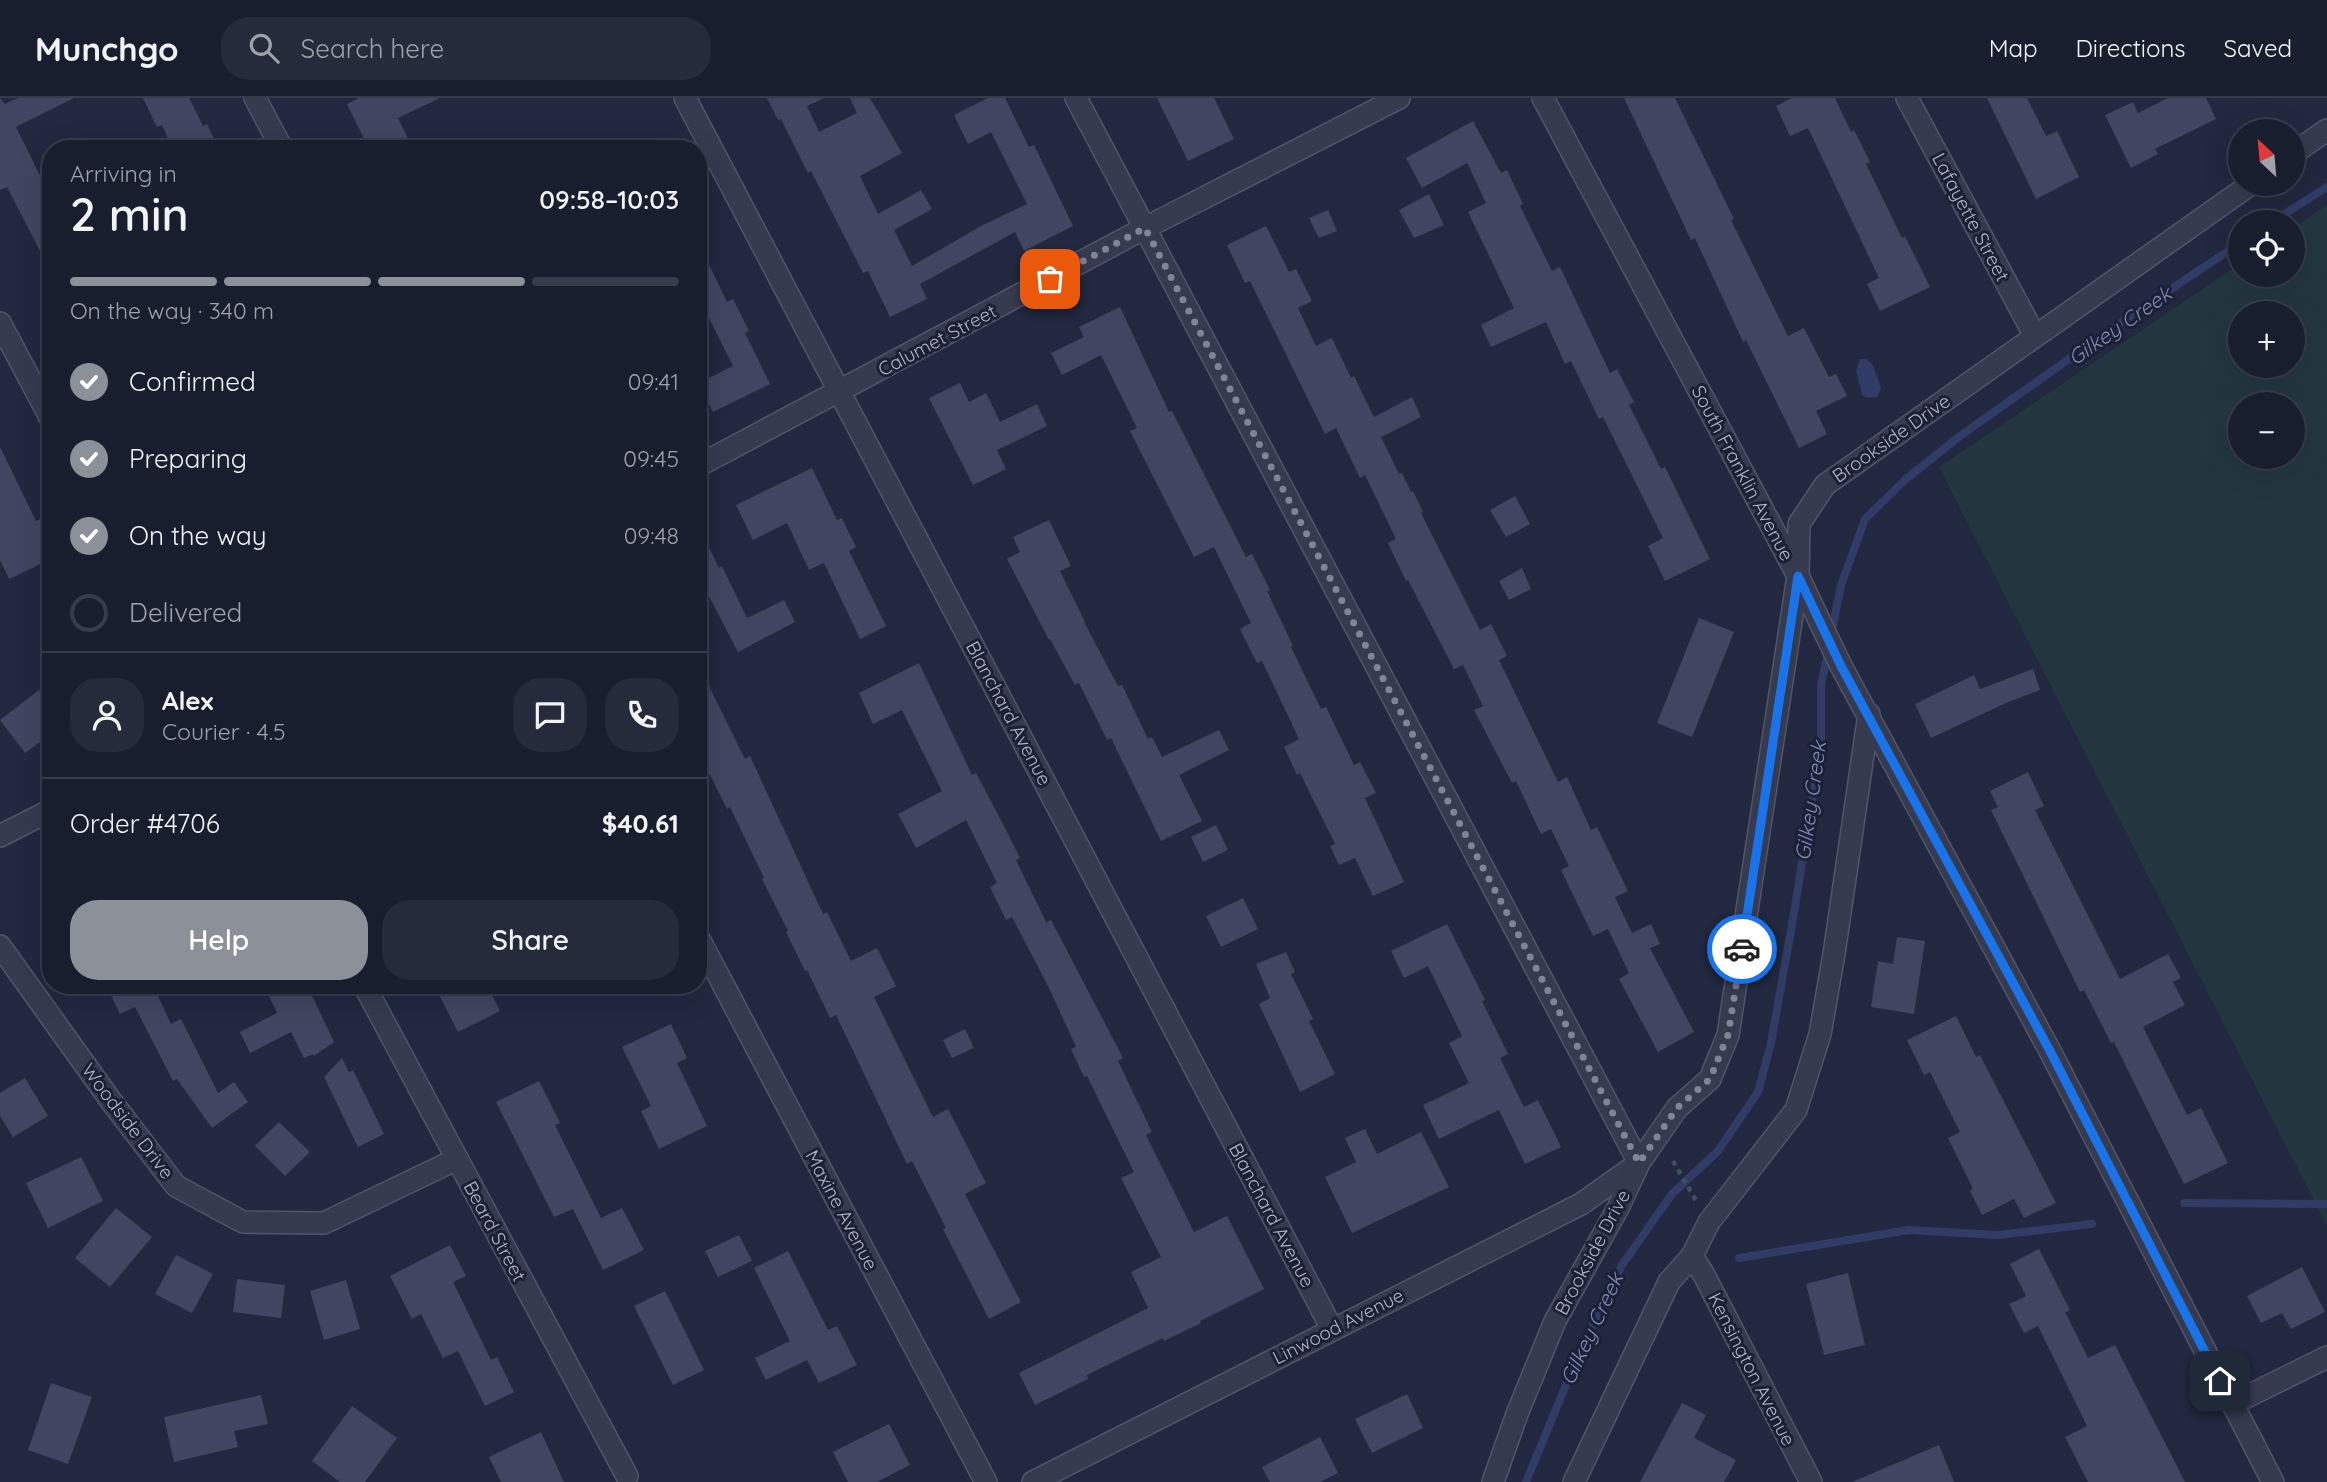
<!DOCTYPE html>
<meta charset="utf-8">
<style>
:root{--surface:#191e2f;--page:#262b3b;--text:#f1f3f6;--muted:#9fa2aa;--line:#373c4b;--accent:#8c9099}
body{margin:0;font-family:Quicksand,sans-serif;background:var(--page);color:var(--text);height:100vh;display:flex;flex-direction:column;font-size:26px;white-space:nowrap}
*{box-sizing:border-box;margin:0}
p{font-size:23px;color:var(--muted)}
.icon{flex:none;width:38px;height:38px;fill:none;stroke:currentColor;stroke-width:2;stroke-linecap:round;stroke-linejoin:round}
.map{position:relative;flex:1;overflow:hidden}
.details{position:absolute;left:42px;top:42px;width:665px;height:854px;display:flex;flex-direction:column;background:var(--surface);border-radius:28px;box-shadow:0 7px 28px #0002,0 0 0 2px var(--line)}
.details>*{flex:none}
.needle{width:46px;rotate:334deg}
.tools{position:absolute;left:2228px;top:21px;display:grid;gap:14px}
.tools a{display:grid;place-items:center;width:77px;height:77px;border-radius:50%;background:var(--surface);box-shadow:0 7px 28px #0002,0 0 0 2px var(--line);font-size:35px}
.pin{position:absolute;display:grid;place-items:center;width:60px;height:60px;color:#fff;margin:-30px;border-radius:14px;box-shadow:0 4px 10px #0006}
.courier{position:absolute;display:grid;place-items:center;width:70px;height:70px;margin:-35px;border:5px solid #1a73e8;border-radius:50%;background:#fff;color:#222;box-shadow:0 2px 9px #0007}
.summary em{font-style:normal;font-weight:600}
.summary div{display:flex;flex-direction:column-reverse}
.summary{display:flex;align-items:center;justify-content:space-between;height:119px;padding:0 28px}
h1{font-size:46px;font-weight:600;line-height:52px}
.bar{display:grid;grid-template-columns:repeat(4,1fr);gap:10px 7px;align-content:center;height:84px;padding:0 28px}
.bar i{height:9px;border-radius:5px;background:var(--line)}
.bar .selected{background:var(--accent)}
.bar p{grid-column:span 4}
.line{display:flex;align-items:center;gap:18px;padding:0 28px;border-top:2px solid var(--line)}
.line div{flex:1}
.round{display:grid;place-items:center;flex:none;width:74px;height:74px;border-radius:28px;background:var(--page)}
ol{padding:0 28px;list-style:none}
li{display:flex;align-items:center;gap:21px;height:77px}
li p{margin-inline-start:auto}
li .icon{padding:7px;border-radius:50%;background:var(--accent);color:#fff;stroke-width:4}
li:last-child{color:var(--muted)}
li i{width:38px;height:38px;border:4px solid var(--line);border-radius:50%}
.cta{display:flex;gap:14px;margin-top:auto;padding:14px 28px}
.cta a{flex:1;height:80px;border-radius:28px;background:var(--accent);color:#fff;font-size:28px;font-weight:600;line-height:80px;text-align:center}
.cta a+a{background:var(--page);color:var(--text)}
header{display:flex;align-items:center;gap:42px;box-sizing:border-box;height:98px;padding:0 35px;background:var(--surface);border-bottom:2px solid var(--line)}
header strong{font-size:33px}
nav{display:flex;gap:38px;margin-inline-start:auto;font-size:24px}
.search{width:490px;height:63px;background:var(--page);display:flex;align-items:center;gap:18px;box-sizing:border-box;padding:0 24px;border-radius:28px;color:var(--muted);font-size:26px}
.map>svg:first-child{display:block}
.green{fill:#233640;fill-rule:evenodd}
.water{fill:#313c66}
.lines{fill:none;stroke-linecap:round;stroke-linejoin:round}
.stream{stroke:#313c66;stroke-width:8}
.building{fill:#404661}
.minor-casing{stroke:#51556a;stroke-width:24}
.path{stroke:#3e525a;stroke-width:4.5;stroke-dasharray:5 5;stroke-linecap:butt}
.minor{stroke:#353a4f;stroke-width:21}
.done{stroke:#7f8499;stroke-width:7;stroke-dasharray:0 12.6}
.route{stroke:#1a73e8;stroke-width:9}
.labels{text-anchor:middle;stroke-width:6;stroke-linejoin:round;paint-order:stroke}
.street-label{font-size:19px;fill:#b1b5ca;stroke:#1b2034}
.water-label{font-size:21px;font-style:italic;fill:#7e8bb8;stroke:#1b2034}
</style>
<header>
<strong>Munchgo</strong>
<div class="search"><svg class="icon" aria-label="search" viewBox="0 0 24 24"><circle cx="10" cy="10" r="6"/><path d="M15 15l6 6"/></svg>Search here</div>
<nav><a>Map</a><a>Directions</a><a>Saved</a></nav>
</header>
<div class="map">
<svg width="2327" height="1384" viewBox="0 0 2327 1384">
<rect width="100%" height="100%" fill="#21283f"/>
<path class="green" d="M2327 107V1128L1939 369 2240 166V177H2292L2293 130ZM2240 215H2292V268H2240ZM2240 306H2292V359H2240Z"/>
<path class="water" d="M1860 261H1867L1873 267 1881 290 1877 299 1868 300 1862 297 1856 272Z"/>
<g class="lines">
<g class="stream">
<path d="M2272 124 2327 89"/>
<path d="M1831 538 1841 487 1865 421 1906 381 1960 338 2107 234 2240 145"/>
<path d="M2184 1105 2327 1106"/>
<path d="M1739 1160 1909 1132 1998 1137 2092 1126"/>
<path d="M1526 1384 1577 1260 1622 1167 1672 1096 1718 1053 1758 994 1771 945 1794 815 1821 646V587L1828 554"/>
</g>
</g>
<g class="building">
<path d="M0 0 5 6 18 0H74L16 29 51 100V174L7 89 0 92Z"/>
<path d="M143 0H189L203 28 207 26 219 51H173L162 27 157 29Z"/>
<path d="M359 0H440L398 20 413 51H369L347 6Z"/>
<path d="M767 0H824L807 8 819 34 857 15 850 0H870L902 55 860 78 878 116 921 92 932 111 894 132 912 168 981 128 1027 106 991 34 968 46 954 17 988 0H1005L1029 49 1034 47 1073 128 1024 153 1015 134 920 186 927 201 890 219 868 173 863 175 811 73 808 75 781 21 778 22Z"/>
<path d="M1157 0H1214L1234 41 1188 63Z"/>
<path d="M1624 0H1675L1734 121 1731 122 1788 238 1804 230 1829 279 1836 276 1847 298 1816 313 1827 336 1799 350 1746 242 1743 244 1695 140 1691 142Z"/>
<path d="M1792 0H1835L1851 34 1854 32 1870 64 1866 66 1902 140 1905 138 1930 189 1880 213 1867 186 1879 180 1808 30 1790 38 1776 8Z"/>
<path d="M1987 0H2027L2046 38 2057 33 2079 79 2036 101Z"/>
<path d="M2168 0H2206L2216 21 2155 51 2158 56 2131 70 2105 17 2133 4 2138 15Z"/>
<path d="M1473 23 1501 75 1507 72 1523 106 1520 108 1552 173 1560 169 1610 275 1617 271 1634 304 1629 307 1661 371 1665 369 1710 461 1665 483 1648 448 1663 440 1603 319 1599 321 1571 263 1565 266 1546 224 1491 249 1481 227 1514 210 1468 114 1486 105 1467 65 1422 90 1406 60Z"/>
<path d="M1429 96 1444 127 1414 140 1399 112Z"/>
<path d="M1328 112 1337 133 1319 140 1309 120Z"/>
<path d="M1266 128 1289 174 1296 171 1312 203 1298 210 1316 248 1332 240 1351 280 1354 278 1374 319 1412 299 1421 319 1381 339 1399 376 1402 375 1411 394 1413 393 1423 414 1421 415 1480 532 1491 526 1507 558 1499 562 1558 684 1567 679 1591 732 1597 729 1628 793 1615 799 1632 835 1651 826 1660 846 1650 850 1694 934 1658 954 1619 881 1629 875 1608 831 1593 838 1561 772 1569 768 1551 731 1541 736 1516 683 1512 685 1474 612 1483 608 1463 567 1454 571 1408 482 1406 483 1388 445 1396 441 1365 377 1360 380 1336 330 1325 336 1250 183 1245 185 1227 147Z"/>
<path d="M698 144 727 204 733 201 749 233 745 235 770 286 713 314 699 285 733 268 698 198Z"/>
<path d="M1120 209 1169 314 1172 313 1246 459 1252 456 1270 492 1267 493 1293 548 1291 549 1321 611 1326 609 1354 667 1360 664 1376 695 1365 700 1404 784 1373 798 1355 760 1339 767 1330 748 1335 746 1300 675 1297 677 1284 649 1299 641 1262 563 1257 565 1240 531 1251 525 1214 449 1194 459 1130 333 1137 330 1101 257 1062 277 1051 255 1084 239 1079 229Z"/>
<path d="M960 285 969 304 986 295 1000 324 1037 306 1047 328 997 352 1006 371 973 387 929 300Z"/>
<path d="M0 349 36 423 41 421 51 441V461L9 481 0 462Z"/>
<path d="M812 370 837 422 842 420 856 449 849 453 886 528 860 541 824 465 809 472 787 425 753 442 736 407Z"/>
<path d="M1515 398 1530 426 1506 439 1490 412Z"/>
<path d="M1049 422 1071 468 1060 473 1085 524H1084L1118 588 1122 587 1148 641 1152 639 1162 659 1219 632 1229 652 1179 677 1202 723 1161 743 1111 640 1107 642 1079 585 1075 587 1050 541 1049 542 1007 461 1020 454 1013 439Z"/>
<path d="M698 427 719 470 722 468 747 520 784 502 795 524 738 554 698 477Z"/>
<path d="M1522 470 1531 491 1509 502 1499 483Z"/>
<path d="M1699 520 1734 534 1692 639 1657 625Z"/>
<path d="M919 565 972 677 976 675 1002 724 1020 760 1016 762 1046 824 1051 822 1123 960 1118 963 1152 1034 1146 1037 1194 1134 1227 1118 1264 1191 1200 1223 1201 1225 1164 1243 1163 1240 1087 1277 1088 1281 1035 1307 1019 1275 1148 1210 1131 1174 1161 1159 1121 1080 1134 1074 1087 978 1084 979 1071 951 1076 949 1049 890 1012 819 1006 822 990 789 997 785 966 722 916 750 898 716 942 693 902 612 873 626 859 595Z"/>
<path d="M698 566 745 661 750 658 823 816 827 814 851 863 877 850 896 888 874 899 933 1019 948 1011 986 1085 965 1096 1021 1204 989 1221 943 1131 946 1130 912 1063 907 1066 836 917 830 920 807 872 805 873 786 834 788 833 762 781 764 780 730 709 727 711 698 653Z"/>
<path d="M2033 571 2040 592 2006 605 1931 640 1915 606 1974 577 1980 591Z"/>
<path d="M39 592 51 607V636L25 655 0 622Z"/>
<path d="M2028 674 2044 708 2035 712 2120 881 2168 856 2181 880 2173 884 2185 907 2143 929 2187 1017 2201 1010 2228 1065 2184 1086 2114 944 2111 945 2084 892 2080 894 1991 712 1998 709 1990 693Z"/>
<path d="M1216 727 1228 752 1203 764 1191 739Z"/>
<path d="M1243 800 1258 831 1221 849 1206 818Z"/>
<path d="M1447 826 1485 902 1482 903 1508 956 1500 960 1524 1009 1538 1002 1561 1049 1525 1066 1499 1012 1439 1041 1423 1007 1469 985 1449 945 1462 938 1428 868 1404 880 1391 853Z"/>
<path d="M1897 839 1925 843 1914 916 1871 909 1878 863 1893 866Z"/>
<path d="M1286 854 1295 874 1291 876 1313 921 1309 923 1335 976 1300 994 1259 906 1270 900 1256 866Z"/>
<path d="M106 887H179L158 898 171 926 181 921 218 995 234 984 248 1004 212 1030 177 981 173 983 135 909 120 916Z"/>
<path d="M264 887H307L334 944 314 958 313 956 304 960 291 934 250 955 240 934 277 915Z"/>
<path d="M434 887H487L500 913 458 934Z"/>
<path d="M1956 918 1976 959 1980 957 2056 1105 2024 1120 2014 1101 1982 1117 1970 1093 1973 1091 1948 1040 1960 1034 1930 974 1924 977 1907 942Z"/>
<path d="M671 926 687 960 677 965 707 1028 659 1051 641 1013 651 1008 622 949Z"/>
<path d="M965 931 974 950 952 960 943 942Z"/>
<path d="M342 960 349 974 353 972 384 1036 358 1049 324 979Z"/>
<path d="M25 980 48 1018 13 1039 0 1018V995Z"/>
<path d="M539 983 560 1025 555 1027 601 1120 622 1110 644 1152 603 1172 573 1111 554 1119 496 1004Z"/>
<path d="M279 1024 310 1054 285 1078 255 1048Z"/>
<path d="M1365 1031 1377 1056 1421 1034 1449 1089 1352 1135 1325 1079 1356 1064 1345 1040Z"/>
<path d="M81 1059 103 1103 48 1130 26 1085Z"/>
<path d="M116 1110 152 1139 110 1189 75 1160Z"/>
<path d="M739 1137 752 1163 718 1179 705 1153Z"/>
<path d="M450 1147 466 1178 453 1184 491 1262 497 1259 514 1294 485 1308 458 1253 443 1260 421 1216 412 1221 390 1178Z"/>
<path d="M2039 1151 2070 1212 2065 1214 2088 1260 2115 1247 2185 1384H2088L2065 1339 2087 1328 2038 1228 2024 1235 2009 1206 2026 1198 2010 1166Z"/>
<path d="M788 1153 828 1232 837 1228 857 1267 819 1285 807 1262 766 1282 755 1260 790 1243 754 1170Z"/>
<path d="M176 1157 213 1176 192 1215 155 1196Z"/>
<path d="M2302 1169 2325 1214 2291 1231 2282 1215 2261 1225 2247 1198Z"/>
<path d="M1848 1175 1865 1247 1824 1257 1806 1186Z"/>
<path d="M237 1181 285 1187 281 1220 233 1214Z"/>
<path d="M346 1182 360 1231 324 1242 310 1193Z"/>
<path d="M665 1193 704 1272 673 1287 634 1208Z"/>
<path d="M51 1285 92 1299 68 1366 28 1352Z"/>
<path d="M1407 1296 1423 1330 1372 1355 1355 1321Z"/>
<path d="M261 1297 268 1326 234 1333 238 1349 174 1364 164 1319Z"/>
<path d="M1682 1305 1706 1317 1694 1340 1736 1362 1724 1384H1640Z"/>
<path d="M352 1308 397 1340 365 1384H340L312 1363Z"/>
<path d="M889 1326 910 1367 877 1384H848L833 1354Z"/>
<path d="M541 1334 564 1384H501L489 1359Z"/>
<path d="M1320 1339 1338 1375 1320 1384H1270L1262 1369Z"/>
<path d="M1939 1347 1954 1384H1852Z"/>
</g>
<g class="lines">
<g class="minor-casing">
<g id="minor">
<path d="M255 0 282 51"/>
<path d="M685 0 1332 1231"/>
<path d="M1543 0 1798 478 1841 568 2050 953 2273 1384"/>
<path d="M1907 0 2035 238"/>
<path d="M2292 56 2327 32"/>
<path d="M0 225 51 321"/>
<path d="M698 368 1145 130 1399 0"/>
<path d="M0 738 51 712"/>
<path d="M698 839 986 1384"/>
<path d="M0 848 111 1003 176 1088 243 1124 324 1125 457 1061"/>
<path d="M364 887 627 1378"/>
<path d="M1692 1158 1704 1177 1811 1384"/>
<path d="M2232 1306 2327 1259"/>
<path d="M1033 1384 1581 1106 1639 1065 1076 0"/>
<path d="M1493 1384 1517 1316 1555 1223 1618 1110 1639 1065 1677 1010 1710 981 1728 937 1798 478 1799 426 1825 387 2251 86"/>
<path d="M1574 1384 1669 1184 1692 1158 1709 1124 1796 1012 1820 936 1834 856 1869 616"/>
</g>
</g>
<path class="path" d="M1673 1063 1698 1106"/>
<use href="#minor" class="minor"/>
</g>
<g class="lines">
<path class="done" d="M1050 181 1145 130 1639 1065 1677 1010 1710 981 1728 937 1742 851"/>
<path class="route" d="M1742 851 1798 478 1841 568 2050 953 2220 1283"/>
</g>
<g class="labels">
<g class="street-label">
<text transform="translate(1971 119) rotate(62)" y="7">Lafayette Street</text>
<text transform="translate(937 242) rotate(-28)" y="7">Calumet Street</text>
<text transform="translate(1891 340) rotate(-35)" y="7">Brookside Drive</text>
<text transform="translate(1743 375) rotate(62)" y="7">South Franklin Avenue</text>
<text transform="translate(1009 615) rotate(62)" y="7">Blanchard Avenue</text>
<text transform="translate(128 1023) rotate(53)" y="7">Woodside Drive</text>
<text transform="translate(842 1112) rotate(62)" y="7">Maxine Avenue</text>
<text transform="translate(1272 1117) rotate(62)" y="7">Blanchard Avenue</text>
<text transform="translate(495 1133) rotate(62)" y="7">Beard Street</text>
<text transform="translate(1592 1154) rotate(-62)" y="7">Brookside Drive</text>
<text transform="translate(1338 1228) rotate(-27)" y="7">Linwood Avenue</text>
<text transform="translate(1752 1271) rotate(63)" y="7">Kensington Avenue</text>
</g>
<g class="water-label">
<text transform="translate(2120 228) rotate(-35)" y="7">Gilkey Creek</text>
<text transform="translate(1811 703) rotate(-82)" y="7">Gilkey Creek</text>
<text transform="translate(1592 1231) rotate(-65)" y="7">Gilkey Creek</text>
</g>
</g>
</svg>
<div class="tools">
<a><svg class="needle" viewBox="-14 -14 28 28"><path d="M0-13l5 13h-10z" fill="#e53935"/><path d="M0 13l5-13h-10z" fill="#9fa2aa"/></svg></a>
<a><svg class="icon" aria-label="locate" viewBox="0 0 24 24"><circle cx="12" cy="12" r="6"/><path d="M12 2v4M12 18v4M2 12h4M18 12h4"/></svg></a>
<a>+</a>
<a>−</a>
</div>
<div class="pin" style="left:1050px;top:181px;background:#ea580c"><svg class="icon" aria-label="bag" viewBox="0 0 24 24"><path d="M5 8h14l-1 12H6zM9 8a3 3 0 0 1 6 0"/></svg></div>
<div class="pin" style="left:2220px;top:1283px;background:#1f2937"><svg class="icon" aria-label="home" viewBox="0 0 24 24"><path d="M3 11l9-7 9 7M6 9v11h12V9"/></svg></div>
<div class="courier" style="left:1742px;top:851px"><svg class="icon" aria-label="car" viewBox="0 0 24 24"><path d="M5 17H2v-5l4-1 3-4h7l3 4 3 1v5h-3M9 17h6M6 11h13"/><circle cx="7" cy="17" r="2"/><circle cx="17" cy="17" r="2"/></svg></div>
<section class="details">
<div class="summary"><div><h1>2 min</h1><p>Arriving in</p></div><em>09:58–10:03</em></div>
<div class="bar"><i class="selected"></i><i class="selected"></i><i class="selected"></i><i></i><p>On the way · 340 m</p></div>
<ol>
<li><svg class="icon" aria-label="check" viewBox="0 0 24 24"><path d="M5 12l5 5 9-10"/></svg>Confirmed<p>09:41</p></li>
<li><svg class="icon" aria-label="check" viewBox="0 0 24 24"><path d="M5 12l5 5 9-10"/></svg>Preparing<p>09:45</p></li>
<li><svg class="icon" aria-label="check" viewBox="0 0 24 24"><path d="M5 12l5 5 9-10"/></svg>On the way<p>09:48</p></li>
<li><i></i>Delivered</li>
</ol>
<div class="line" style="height:126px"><a class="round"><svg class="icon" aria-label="person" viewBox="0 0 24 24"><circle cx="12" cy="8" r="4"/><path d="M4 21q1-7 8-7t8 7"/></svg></a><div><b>Alex</b><p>Courier · 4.5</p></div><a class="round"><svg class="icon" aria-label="chat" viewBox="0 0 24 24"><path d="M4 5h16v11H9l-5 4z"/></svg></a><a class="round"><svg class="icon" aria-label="phone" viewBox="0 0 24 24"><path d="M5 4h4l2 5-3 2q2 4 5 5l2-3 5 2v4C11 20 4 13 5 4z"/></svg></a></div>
<div class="line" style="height:91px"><div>Order #4706</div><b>$40.61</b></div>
<div class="cta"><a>Help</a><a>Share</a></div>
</section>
</div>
